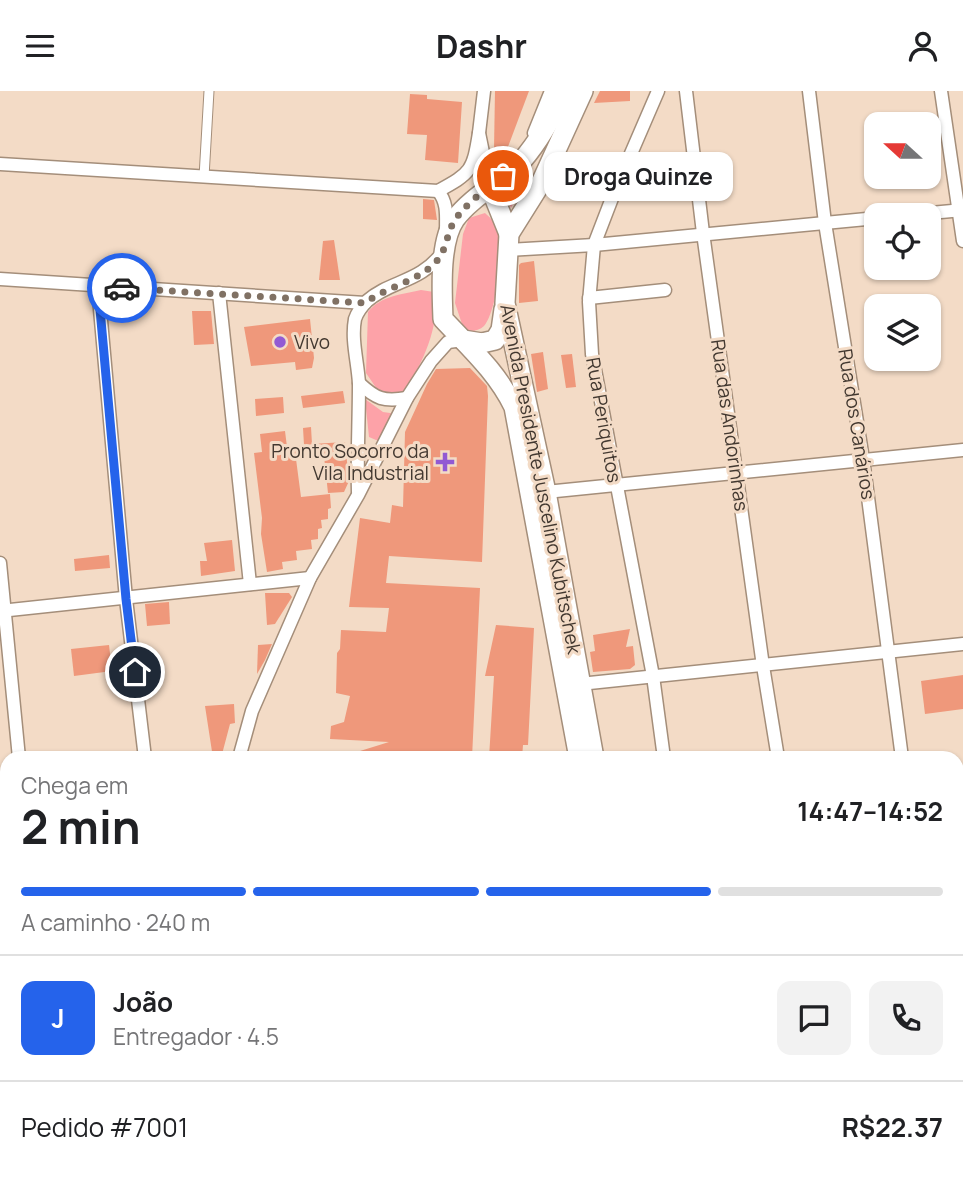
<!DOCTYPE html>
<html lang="pt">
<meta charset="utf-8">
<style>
:root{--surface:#fff;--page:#f2f2f2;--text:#202124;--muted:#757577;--line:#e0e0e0;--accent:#2563eb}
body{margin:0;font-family:Manrope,sans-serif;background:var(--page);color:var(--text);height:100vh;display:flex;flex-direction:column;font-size:26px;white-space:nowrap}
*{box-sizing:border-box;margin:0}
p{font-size:23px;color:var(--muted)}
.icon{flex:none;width:38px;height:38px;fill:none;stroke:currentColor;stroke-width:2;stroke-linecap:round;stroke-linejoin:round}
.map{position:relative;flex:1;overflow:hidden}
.panel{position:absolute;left:0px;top:660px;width:964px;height:436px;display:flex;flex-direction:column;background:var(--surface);border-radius:21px 21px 0 0;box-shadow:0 2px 5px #0004}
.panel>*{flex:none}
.needle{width:46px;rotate:291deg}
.fabs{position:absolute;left:864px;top:21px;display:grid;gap:14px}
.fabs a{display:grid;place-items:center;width:77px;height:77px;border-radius:14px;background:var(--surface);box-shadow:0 2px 5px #0004;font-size:35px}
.pin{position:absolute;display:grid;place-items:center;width:60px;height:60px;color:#fff;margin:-30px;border:4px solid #fff;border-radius:50%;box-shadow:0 2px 7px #0007}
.courier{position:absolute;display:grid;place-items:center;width:70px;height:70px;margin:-35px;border:5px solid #2563eb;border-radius:50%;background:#fff;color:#222;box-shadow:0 2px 9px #0007}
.bubble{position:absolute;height:49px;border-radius:14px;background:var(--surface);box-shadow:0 2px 5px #0004;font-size:23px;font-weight:700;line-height:49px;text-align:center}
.summary em{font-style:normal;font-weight:700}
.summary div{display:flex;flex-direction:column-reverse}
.summary{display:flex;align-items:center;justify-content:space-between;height:119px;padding:0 21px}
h1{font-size:46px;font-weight:700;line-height:52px}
.bar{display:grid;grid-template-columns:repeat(4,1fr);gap:10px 7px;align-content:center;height:84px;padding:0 21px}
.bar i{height:9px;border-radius:5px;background:var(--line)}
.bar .selected{background:var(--accent)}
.bar p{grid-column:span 4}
.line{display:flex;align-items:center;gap:18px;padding:0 21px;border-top:2px solid var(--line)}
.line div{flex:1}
.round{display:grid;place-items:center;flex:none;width:74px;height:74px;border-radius:14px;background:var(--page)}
header{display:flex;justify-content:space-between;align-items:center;height:91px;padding:0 21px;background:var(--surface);font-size:32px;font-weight:700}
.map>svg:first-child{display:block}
.green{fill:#fda2a8}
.building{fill:#ef987b}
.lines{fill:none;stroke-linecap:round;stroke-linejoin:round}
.pedestrian-casing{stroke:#a48e7a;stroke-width:11}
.minor-casing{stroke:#a48e7a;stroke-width:15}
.primary-casing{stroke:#a48e7a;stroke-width:22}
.pedestrian{stroke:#fff;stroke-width:9}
.minor{stroke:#fff;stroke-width:12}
.primary{stroke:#fff;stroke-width:19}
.done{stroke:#807164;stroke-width:7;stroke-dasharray:0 12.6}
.route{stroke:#2563eb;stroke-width:9}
.poi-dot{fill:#925ad3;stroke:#f3dbc6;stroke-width:2.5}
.labels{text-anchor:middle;stroke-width:6;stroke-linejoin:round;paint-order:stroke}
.poi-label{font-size:19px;fill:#423830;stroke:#f3dbc6;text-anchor:start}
.street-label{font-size:19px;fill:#423830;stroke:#f3dbc6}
</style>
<header><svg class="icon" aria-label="menu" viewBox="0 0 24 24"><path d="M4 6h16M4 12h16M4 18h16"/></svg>Dashr<svg class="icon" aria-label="person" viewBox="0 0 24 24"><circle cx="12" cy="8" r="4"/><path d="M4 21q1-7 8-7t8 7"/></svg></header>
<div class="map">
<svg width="963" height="1095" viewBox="0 0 963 1095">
<rect width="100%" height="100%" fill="#f3dbc6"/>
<g class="green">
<path d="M522 83 525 90 511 117 503 94Z"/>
<path d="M485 122C488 125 494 130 497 134 506 150 497 221 484 235 479 240 470 241 464 239L455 212 463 143 469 127Z"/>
<path d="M421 199 434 201C441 236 422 270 406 301L381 304 366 282 368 221C380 205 403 203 421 199Z"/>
<path d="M365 308 383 321 397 323 383 352 369 346Z"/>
<path d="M173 1089V1088L225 1089 224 1095H173L171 1094Z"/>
</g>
<g class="building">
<path d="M495 0H529L506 61 494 58Z"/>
<path d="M600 0H630V10L594 12Z"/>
<path d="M410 3 427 4V8L462 11 458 72 425 69 427 44 407 43Z"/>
<path d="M423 108 434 109 437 129 423 128Z"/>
<path d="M334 149 340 189H319L323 150Z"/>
<path d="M534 170 538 210 519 212V174L521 172Z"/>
<path d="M192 220H211L214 253 194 254Z"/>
<path d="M310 228 314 267 312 277 296 279 295 271 251 275 244 236Z"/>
<path d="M543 261 548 298 537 301 531 263Z"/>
<path d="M572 263 576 296 566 297 561 264Z"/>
<path d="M470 277 487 295 488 305 482 471 389 465 386 492 480 497 472 667H344V665L389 651 330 648 331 635 344 631 350 605 336 602 337 562 340 558 341 539 386 541 389 517 349 516 360 427 390 432 392 414 403 416 405 341 427 293 436 278Z"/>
<path d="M343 300 345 312 303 317 301 305Z"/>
<path d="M283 306 284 322 256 325 255 308Z"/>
<path d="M311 336 312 353 345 351 349 390 344 401 328 402 324 365 296 368 301 406 330 403 331 417 328 418V428L321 429 322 437 318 438V448L311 449 312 458 296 460 297 469 282 471 283 478 267 481 261 443 262 427 254 362 262 361 260 343 285 340 287 356 304 354 303 337Z"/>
<path d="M232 449 235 480 201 485 200 470H207L204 452Z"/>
<path d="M109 464 110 477 75 480 74 468Z"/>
<path d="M265 502H289L292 506 275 533 267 534Z"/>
<path d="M169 511 170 533 147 535 145 513Z"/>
<path d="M496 534 534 537 528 654H523L522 667H489L494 585H485Z"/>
<path d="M630 538 626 556 633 555 635 574 630 578 593 581 590 561 595 560 593 544Z"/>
<path d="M272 553 265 569 257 583 258 554Z"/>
<path d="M109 554 112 580 74 585 71 558Z"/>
<path d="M963 584V618L925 623 921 590Z"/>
<path d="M234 613 235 632 230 633 221 667H213L205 615Z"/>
</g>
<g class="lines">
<g class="pedestrian-casing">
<path id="pedestrian" d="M204 86 209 0"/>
</g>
<g class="minor-casing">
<g id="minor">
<path d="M484 0 479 42 490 96"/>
<path d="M658 0 614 102 594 154 589 211 592 263 653 585 664 667"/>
<path d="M686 0 703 142 763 575 778 667"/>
<path d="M809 0 825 132 863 368 902 667"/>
<path d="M941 0 963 150"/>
<path d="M534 42 551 0"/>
<path d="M0 73 438 100C471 82 473 80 479 42"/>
<path d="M438 100C448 112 446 125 446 141"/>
<path d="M909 124 963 119"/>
<path d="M507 159 594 154 877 127"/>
<path d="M0 188 365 212"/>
<path d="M98 196 126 508 145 667"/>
<path d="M219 202 250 493"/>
<path d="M589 207 665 199"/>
<path d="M359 292C376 308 384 311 407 307"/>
<path d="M358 401C357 365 359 329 359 293 358 272 351 249 355 228 357 222 362 215 367 210 391 189 420 192 443 161"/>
<path d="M546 401 963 359"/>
<path d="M0 472 19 667"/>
<path d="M0 520 310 487"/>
<path d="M580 593 963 553"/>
<path d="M239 667 252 620 310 487 358 404 407 307 431 270 448 251 463 249"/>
<path d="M957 754 963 753"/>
<path d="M0 853H7"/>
<path d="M957 946 963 945"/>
<path d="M60 1088V1095"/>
<path d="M736 1088 737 1095"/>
<path d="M830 1088 831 1095"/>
<path d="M954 1088 955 1095"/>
<path d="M121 1095 123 1088"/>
</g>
</g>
<g class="primary-casing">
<g id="primary">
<path d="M567 0C552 25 537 55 516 76 496 94 471 107 455 128 439 151 442 201 443 228 470 257 497 281 514 316L579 667"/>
<path d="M583 0 541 92 509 143 505 212 546 401 594 667"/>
<path d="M490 96 509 143"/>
<path d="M463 249 482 252 495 249 501 239 504 218"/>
<path d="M658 1088 659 1095"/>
<path d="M675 1088 676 1095"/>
</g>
</g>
<use href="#pedestrian" class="pedestrian"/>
<use href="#minor" class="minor"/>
<use href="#primary" class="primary"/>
</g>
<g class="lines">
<path class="done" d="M122 197 365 212C386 196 416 191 435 172 448 158 446 142 455 129 467 111 487 98 503 85"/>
<path class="route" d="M122 197 98 196 126 508 135 581"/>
</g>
<g class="poi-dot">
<circle cx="280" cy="251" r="7"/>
<path d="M441.5 360.5h7v7h7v7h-7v7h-7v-7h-7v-7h7z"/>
</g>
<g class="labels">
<g class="poi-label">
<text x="294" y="258">Vivo</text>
<text x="429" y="367" text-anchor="end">Pronto Socorro da<tspan x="429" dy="22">Vila Industrial</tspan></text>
</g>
<g class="street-label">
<text transform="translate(604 329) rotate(80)" y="7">Rua Periquitos</text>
<text transform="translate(857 333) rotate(81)" y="7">Rua dos Canários</text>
<text transform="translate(730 334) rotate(82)" y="7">Rua das Andorinhas</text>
<text transform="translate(541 388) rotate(79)" y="7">Avenida Presidente Juscelino Kubitschek</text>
</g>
</g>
</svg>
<div class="fabs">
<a><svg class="needle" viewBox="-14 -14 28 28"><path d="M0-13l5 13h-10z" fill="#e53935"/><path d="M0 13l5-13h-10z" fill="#757577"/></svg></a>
<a><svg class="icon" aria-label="locate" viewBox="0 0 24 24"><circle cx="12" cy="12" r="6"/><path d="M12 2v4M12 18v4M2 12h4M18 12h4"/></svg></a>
<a><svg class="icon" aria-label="layers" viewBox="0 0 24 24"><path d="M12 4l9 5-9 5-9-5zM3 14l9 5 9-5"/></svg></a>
</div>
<div class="pin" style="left:503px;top:85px;background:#ea580c"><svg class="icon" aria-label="bag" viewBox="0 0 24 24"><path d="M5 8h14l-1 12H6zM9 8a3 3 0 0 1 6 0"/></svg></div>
<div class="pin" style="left:135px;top:581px;background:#1f2937"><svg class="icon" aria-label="home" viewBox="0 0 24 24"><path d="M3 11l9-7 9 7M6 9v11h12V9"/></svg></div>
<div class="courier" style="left:122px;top:197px"><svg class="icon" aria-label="car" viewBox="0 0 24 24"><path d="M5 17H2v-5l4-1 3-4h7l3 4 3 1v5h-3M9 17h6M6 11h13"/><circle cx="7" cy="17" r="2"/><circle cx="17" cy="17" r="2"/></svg></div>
<div class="bubble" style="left:544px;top:61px;width:189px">Droga Quinze</div>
<section class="panel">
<div class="summary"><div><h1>2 min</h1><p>Chega em</p></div><em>14:47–14:52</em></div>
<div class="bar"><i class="selected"></i><i class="selected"></i><i class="selected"></i><i></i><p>A caminho · 240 m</p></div>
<div class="line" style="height:126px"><b class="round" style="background:var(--accent);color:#fff">J</b><div><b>João</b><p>Entregador · 4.5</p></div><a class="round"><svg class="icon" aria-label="chat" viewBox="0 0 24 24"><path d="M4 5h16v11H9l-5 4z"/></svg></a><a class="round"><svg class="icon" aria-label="phone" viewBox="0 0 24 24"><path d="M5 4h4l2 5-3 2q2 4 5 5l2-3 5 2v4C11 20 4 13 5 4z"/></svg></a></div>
<div class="line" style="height:91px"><div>Pedido #7001</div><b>R$22.37</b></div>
</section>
</div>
